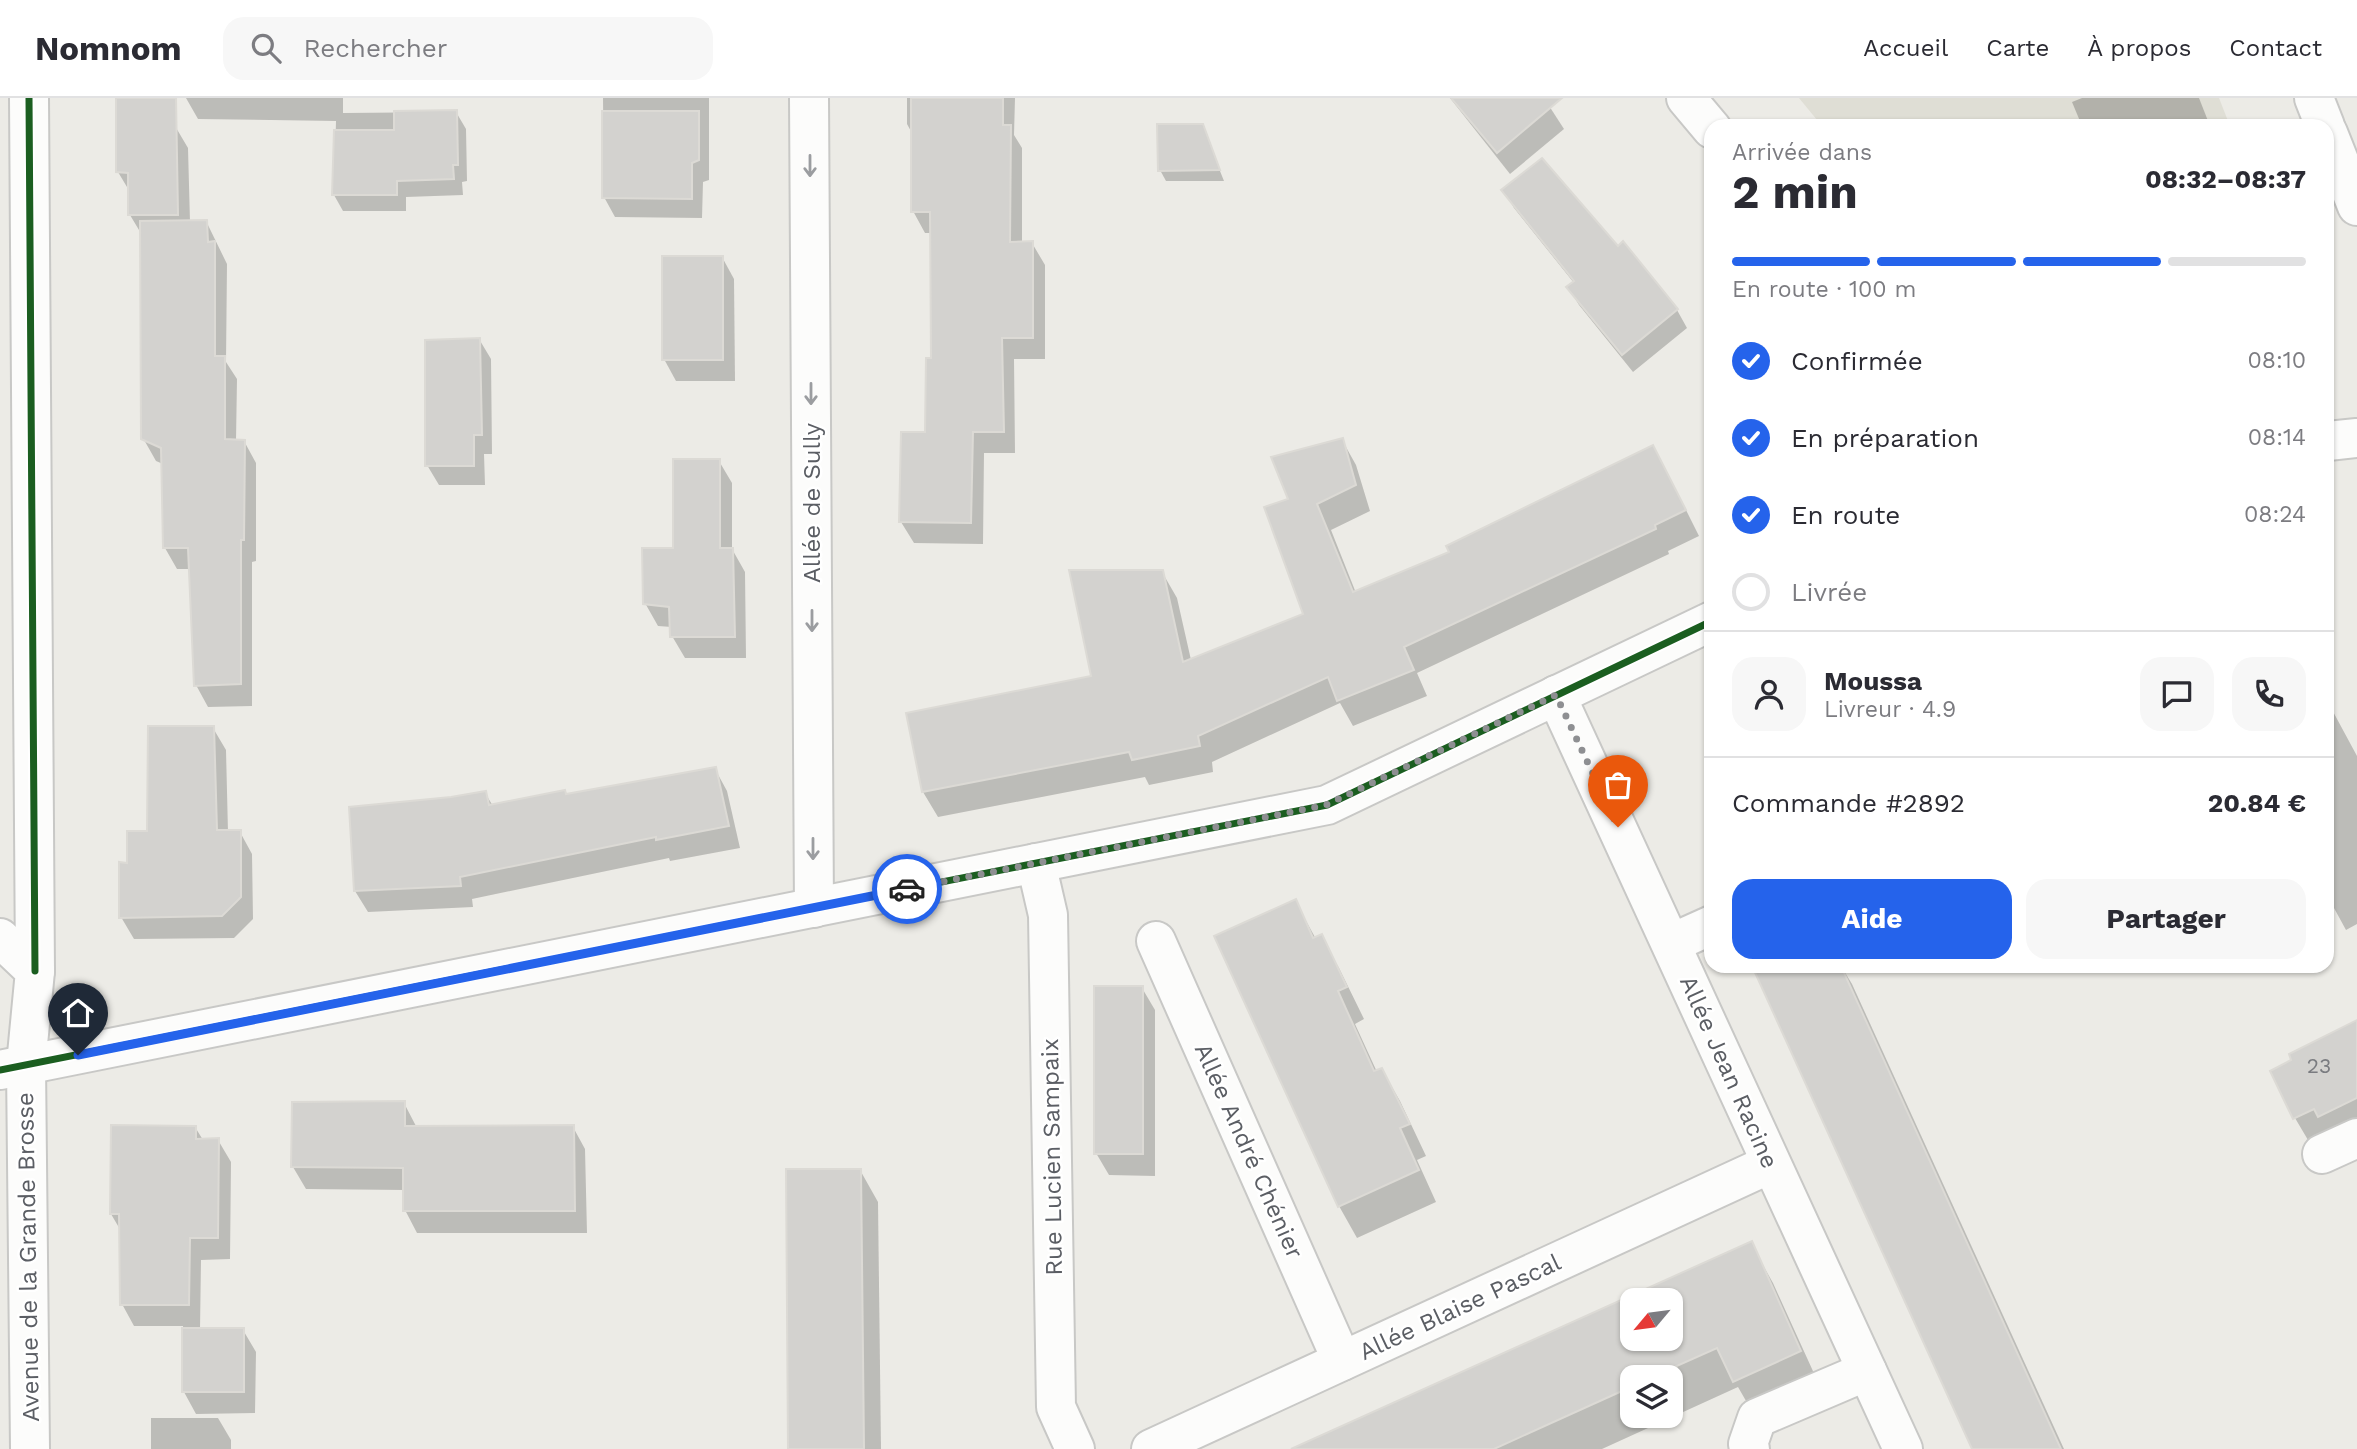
<!DOCTYPE html>
<html lang="fr">
<meta charset="utf-8">
<style>
:root{--surface:#fff;--page:#f7f7f7;--text:#2b2b33;--muted:#7c7c81;--line:#e1e1e2;--accent:#2563eb}
body{margin:0;font-family:"Work Sans",sans-serif;background:var(--page);color:var(--text);height:100vh;display:flex;flex-direction:column;font-size:26px;white-space:nowrap}
*{box-sizing:border-box;margin:0}
p{font-size:23px;color:var(--muted)}
.icon{flex:none;width:38px;height:38px;fill:none;stroke:currentColor;stroke-width:2;stroke-linecap:round;stroke-linejoin:round}
.map{position:relative;flex:1;overflow:hidden}
.sheet{position:absolute;left:1704px;top:21px;width:630px;height:854px;display:flex;flex-direction:column;background:var(--surface);border-radius:21px;box-shadow:0 2px 5px #0004}
.sheet>*{flex:none}
.needle{width:46px;rotate:241deg}
.fabs{position:absolute;left:1620px;top:1190px;display:grid;gap:14px}
.fabs a{display:grid;place-items:center;width:63px;height:63px;border-radius:14px;background:var(--surface);box-shadow:0 2px 5px #0004;font-size:35px}
.pin{position:absolute;display:grid;place-items:center;width:60px;height:60px;color:#fff;margin:-72px -30px;border-radius:50% 50% 50% 0;rotate:-45deg;box-shadow:0 0 7px #0007}
.pin .icon{rotate:45deg}
.courier{position:absolute;display:grid;place-items:center;width:70px;height:70px;margin:-35px;border:5px solid #2563eb;border-radius:50%;background:#fff;color:#222;box-shadow:0 2px 9px #0007}
.summary em{font-style:normal;font-weight:700}
.summary div{display:flex;flex-direction:column-reverse}
.summary{display:flex;align-items:center;justify-content:space-between;height:119px;padding:0 28px}
h1{font-size:46px;font-weight:700;line-height:52px}
.bar{display:grid;grid-template-columns:repeat(4,1fr);gap:10px 7px;align-content:center;height:84px;padding:0 28px}
.bar i{height:9px;border-radius:5px;background:var(--line)}
.bar .current{background:var(--accent)}
.bar p{grid-column:span 4}
.line{display:flex;align-items:center;gap:18px;padding:0 28px;border-top:2px solid var(--line)}
.line div{flex:1}
.round{display:grid;place-items:center;flex:none;width:74px;height:74px;border-radius:21px;background:var(--page)}
ol{padding:0 28px;list-style:none}
li{display:flex;align-items:center;gap:21px;height:77px}
li p{margin-inline-start:auto}
li .icon{padding:7px;border-radius:50%;background:var(--accent);color:#fff;stroke-width:4}
li:last-child{color:var(--muted)}
li i{width:38px;height:38px;border:4px solid var(--line);border-radius:50%}
.action{display:flex;gap:14px;margin-top:auto;padding:14px 28px}
.action a{flex:1;height:80px;border-radius:21px;background:var(--accent);color:#fff;font-size:28px;font-weight:700;line-height:80px;text-align:center}
.action a+a{background:var(--page);color:var(--text)}
header{display:flex;align-items:center;gap:42px;box-sizing:border-box;height:98px;padding:0 35px;background:var(--surface);border-bottom:2px solid var(--line)}
header strong{font-size:33px}
nav{display:flex;gap:38px;margin-inline-start:auto;font-size:24px}
.search{width:490px;height:63px;background:var(--page);display:flex;align-items:center;gap:18px;box-sizing:border-box;padding:0 24px;border-radius:21px;color:var(--muted);font-size:26px}
.map>svg:first-child{display:block}
.education{fill:#dfded5}
.shadow{fill:#0003;fill-rule:evenodd}
.building{fill:#d3d2cf;stroke:#dcdad5;stroke-width:2;fill-rule:evenodd}
.lines{fill:none;stroke-linecap:round;stroke-linejoin:round}
.minor-casing{stroke:#c8c8c6;stroke-width:42}
.minor{stroke:#fcfcfb;stroke-width:38}
.cycleway-casing{stroke:#fff;stroke-width:11}
.cycleway{stroke:#1b5e20;stroke-width:7}
.oneway{stroke:#9b9da0}
.done{stroke:#8e8f92;stroke-width:7;stroke-dasharray:0 12.6}
.route{stroke:#2563eb;stroke-width:9}
.labels{text-anchor:middle;stroke-width:5;stroke-linejoin:round;paint-order:stroke}
.number-label{font-size:21px;fill:#7a7c80}
.street-label{font-size:24px;fill:#5b5e64;stroke:#fff}
</style>
<header>
<strong>Nomnom</strong>
<div class="search"><svg class="icon" aria-label="search" viewBox="0 0 24 24"><circle cx="10" cy="10" r="6"/><path d="M15 15l6 6"/></svg>Rechercher</div>
<nav><a>Accueil</a><a>Carte</a><a>À propos</a><a>Contact</a></nav>
</header>
<div class="map">
<svg width="2357" height="1351" viewBox="0 0 2357 1351">
<rect width="100%" height="100%" fill="#ecebe6"/>
<path class="education" d="M1799 0H2219L2230 28H1822Z"/>
<g class="shadow">
<path d="M186 0H343V15L456 14 466 31 467 83 462 84 463 97 406 99V113H343L334 97 336 23 198 21Z"/>
<path d="M603 0H709V82L703 84 702 120 615 119 604 99Z"/>
<path d="M907 0H1015L1014 37 1022 50V145H1032L1045 167V261H1014L1015 355H984L983 446 914 445 901 424 927 336 932 261 931 135H925L913 113V37L907 26Z"/>
<path d="M1450 0H1544L1564 31 1510 76Z"/>
<path d="M2082 0H2199L2210 28H2082L2072 4Z"/>
<path d="M175 28 188 50 190 124 206 123 227 166 226 264 237 281 236 343H244L256 365V463L252 464V608L208 609 196 587 191 471H177L165 450 163 366 156 363 143 340 142 137 130 117V94L118 74Z"/>
<path d="M1202 28 1224 83H1166L1160 72Z"/>
<path d="M1504 92 1617 150 1623 146 1677 212 1687 230 1633 274 1579 207 1568 189 1574 185 1514 110Z"/>
<path d="M722 159 734 181 735 283H676L664 261Z"/>
<path d="M479 241 491 261 492 356H484L485 387H439L427 367Z"/>
<path d="M1342 342 1356 367 1370 413 1331 432 1356 495 1667 374 1699 438 1668 453 1669 456 1417 575 1427 598 1353 628 1340 605 1212 664 1213 674 1149 687 1145 679 938 719 923 694 908 617 1094 579 1162 474 1177 500 1191 562 1306 517 1290 402Z"/>
<path d="M719 363 732 385V451L745 474 746 560H685L672 538V529L658 528 645 505 675 452Z"/>
<path d="M2330 608 2357 658V826L2346 832 2328 799V760L2330 759 2328 754V609Z"/>
<path d="M213 630 226 652 228 734H240L252 756 253 821 234 840 134 841 121 819 129 767Z"/>
<path d="M715 671 727 693 740 750 670 763 669 760 472 801 473 809 368 814 355 793 451 701 485 695 493 708 567 698Z"/>
<path d="M1295 803 1316 841 1321 839 1339 870 1364 921 1355 926 1377 974 1382 972 1400 1003 1426 1058 1417 1062 1436 1104 1357 1140 1339 1108Z"/>
<path d="M1782 868H1841L1852 886 2064 1351H1974Z"/>
<path d="M1903 868H1921L1907 875Z"/>
<path d="M1142 890 1155 912V1078L1109 1077 1096 1055Z"/>
<path d="M2357 924V1028L2332 1040 2328 1032 2308 1042 2295 1020Z"/>
<path d="M404 1005 417 1030 573 1029 585 1051 587 1135H417L405 1112V1092L306 1091 293 1069Z"/>
<path d="M195 1029 203 1042H218L231 1064 230 1161 201 1162 200 1232H243L256 1254 255 1315 196 1316 184 1294 183 1228H134L122 1206 121 1133 111 1116Z"/>
<path d="M860 1072 878 1104 881 1351H790Z"/>
<path d="M1751 1146 1773 1185 1822 1293 1757 1322 1738 1289 1602 1351H1296ZM1633 1202H1671V1241H1633ZM1633 1279H1671V1318H1633Z"/>
<path d="M151 1320H218L231 1342V1351H151Z"/>
</g>
<g class="building">
<path d="M116 0H176L178 117H128V75L116 74Z"/>
<path d="M911 0H1003V27H1011L1010 144 1033 143V240H1002L1004 334H973L971 425 899 424 901 334H925L926 260H931L930 114H911Z"/>
<path d="M1451 0H1562L1497 55Z"/>
<path d="M457 12 458 67H453L454 81 397 83V97H332L334 32H394V13Z"/>
<path d="M602 13H699V62L692 65V101L602 100Z"/>
<path d="M1157 26H1203L1220 72 1158 73Z"/>
<path d="M1542 60 1618 148 1623 143 1678 211 1622 257 1566 189 1574 183 1501 92Z"/>
<path d="M207 122 208 144 215 143V258H225V341L245 342 244 442H241V586L194 588 188 450H163L161 350 141 341 140 123Z"/>
<rect x="662" y="158" width="61" height="104"/>
<path d="M480 240 482 337H474V368H425V242Z"/>
<path d="M1343 340 1356 387 1317 406 1353 494 1449 454 1446 448 1653 347 1686 412 1655 427 1656 431 1404 549 1414 572 1337 603 1328 579 1198 638 1200 648 1132 662 1129 654 922 694 906 615 1091 578 1069 472H1163L1183 564 1303 516 1264 409 1288 401 1271 359Z"/>
<path d="M673 361H720V450H733L735 539H670L669 509 643 506 642 450H673Z"/>
<path d="M148 628H214L217 732H241V799L222 818 119 820V764L127 765V733H147Z"/>
<path d="M716 669 729 728 656 742V739L460 779 461 788 354 793 349 709 451 699 486 693 489 707 565 692 566 696Z"/>
<path d="M1296 801 1313 840 1322 836 1347 889 1338 893 1374 973 1382 970 1410 1026 1400 1030 1419 1072 1338 1109 1214 838Z"/>
<path d="M1752 868H1841L2061 1351H1972Z"/>
<rect x="1094" y="888" width="49" height="168"/>
<path d="M2357 922V1000L2318 1019 2314 1011 2293 1021 2270 973 2291 962 2289 956Z"/>
<path d="M405 1003V1028L574 1027 575 1113H403V1070L291 1069 292 1004Z"/>
<path d="M111 1027 196 1028V1041L219 1040 218 1140H190L189 1207H120L119 1116H110Z"/>
<path d="M786 1071H861L864 1351H788Z"/>
<path d="M1752 1143 1801 1253 1733 1284 1717 1250 1652 1279H1633V1288L1494 1351H1291ZM1633 1202H1671V1241H1633Z"/>
<rect x="182" y="1230" width="62" height="64"/>
</g>
<g class="lines">
<g class="minor-casing">
<g id="minor">
<path d="M29 0 35 873"/>
<path d="M809 0 814 810"/>
<path d="M1686 0 1712 31"/>
<path d="M2314 0 2325 28"/>
<path d="M2328 35 2357 108"/>
<path d="M2328 343 2357 340"/>
<path d="M1556 597C1673 848 1786 1100 1903 1351"/>
<path d="M1036 765 1048 817 1056 1309 1075 1351"/>
<path d="M0 840 35 873 26 967 30 1351"/>
<path d="M1156 843 1342 1263"/>
<path d="M1672 845 1712 827"/>
<path d="M0 972 1327 707 1712 523"/>
<path d="M2322 1056 2357 1040"/>
<path d="M1151 1351 1770 1066"/>
<path d="M1750 1351 1748 1346 1757 1320 1867 1273"/>
</g>
</g>
<use href="#minor" class="minor"/>
<g class="cycleway-casing">
<g id="cycleway">
<path d="M29 0 35 873"/>
<path d="M0 972 1327 707 1712 523"/>
</g>
</g>
<use href="#cycleway" class="cycleway"/>
</g>
<defs><path id="oneway-shaft" d="M-6 0H5M1.5-3L5.5 0L1.5 3" fill="none" stroke-width="1.6" stroke-linecap="round" stroke-linejoin="round" transform="scale(1.75)"/></defs>
<g class="oneway">
<use href="#oneway-shaft" transform="translate(810 68) rotate(90)"/>
<use href="#oneway-shaft" transform="translate(811 296) rotate(90)"/>
<use href="#oneway-shaft" transform="translate(812 523) rotate(90)"/>
<use href="#oneway-shaft" transform="translate(813 751) rotate(90)"/>
</g>
<g class="lines">
<path class="done" d="M907 791 1326 707 1556 597 1618 729"/>
<path class="route" d="M78 957 907 791"/>
</g>
<g class="labels">
<g class="number-label">
<text x="2319" y="975">23</text>
</g>
<g class="street-label">
<text transform="translate(812 405) rotate(-90)" y="8">Allée de Sully</text>
<text transform="translate(1729 974) rotate(66)" y="8">Allée Jean Racine</text>
<text transform="translate(1249 1053) rotate(66)" y="8">Allée André Chénier</text>
<text transform="translate(1052 1059) rotate(-91)" y="8">Rue Lucien Sampaix</text>
<text transform="translate(28 1159) rotate(-91)" y="8">Avenue de la Grande Brosse</text>
<text transform="translate(1460 1209) rotate(-25)" y="8">Allée Blaise Pascal</text>
</g>
</g>
</svg>
<div class="fabs">
<a><svg class="needle" viewBox="-14 -14 28 28"><path d="M0-13l5 13h-10z" fill="#e53935"/><path d="M0 13l5-13h-10z" fill="#7c7c81"/></svg></a>
<a><svg class="icon" aria-label="layers" viewBox="0 0 24 24"><path d="M12 4l9 5-9 5-9-5zM3 14l9 5 9-5"/></svg></a>
</div>
<div class="pin" style="left:1618px;top:729px;background:#ea580c"><svg class="icon" aria-label="bag" viewBox="0 0 24 24"><path d="M5 8h14l-1 12H6zM9 8a3 3 0 0 1 6 0"/></svg></div>
<div class="pin" style="left:78px;top:957px;background:#1f2937"><svg class="icon" aria-label="home" viewBox="0 0 24 24"><path d="M3 11l9-7 9 7M6 9v11h12V9"/></svg></div>
<div class="courier" style="left:907px;top:791px"><svg class="icon" aria-label="car" viewBox="0 0 24 24"><path d="M5 17H2v-5l4-1 3-4h7l3 4 3 1v5h-3M9 17h6M6 11h13"/><circle cx="7" cy="17" r="2"/><circle cx="17" cy="17" r="2"/></svg></div>
<section class="sheet">
<div class="summary"><div><h1>2 min</h1><p>Arrivée dans</p></div><em>08:32–08:37</em></div>
<div class="bar"><i class="current"></i><i class="current"></i><i class="current"></i><i></i><p>En route · 100 m</p></div>
<ol>
<li><svg class="icon" aria-label="check" viewBox="0 0 24 24"><path d="M5 12l5 5 9-10"/></svg>Confirmée<p>08:10</p></li>
<li><svg class="icon" aria-label="check" viewBox="0 0 24 24"><path d="M5 12l5 5 9-10"/></svg>En préparation<p>08:14</p></li>
<li><svg class="icon" aria-label="check" viewBox="0 0 24 24"><path d="M5 12l5 5 9-10"/></svg>En route<p>08:24</p></li>
<li><i></i>Livrée</li>
</ol>
<div class="line" style="height:126px"><a class="round"><svg class="icon" aria-label="person" viewBox="0 0 24 24"><circle cx="12" cy="8" r="4"/><path d="M4 21q1-7 8-7t8 7"/></svg></a><div><b>Moussa</b><p>Livreur · 4.9</p></div><a class="round"><svg class="icon" aria-label="chat" viewBox="0 0 24 24"><path d="M4 5h16v11H9l-5 4z"/></svg></a><a class="round"><svg class="icon" aria-label="phone" viewBox="0 0 24 24"><path d="M5 4h4l2 5-3 2q2 4 5 5l2-3 5 2v4C11 20 4 13 5 4z"/></svg></a></div>
<div class="line" style="height:91px"><div>Commande #2892</div><b>20.84 €</b></div>
<div class="action"><a>Aide</a><a>Partager</a></div>
</section>
</div>
